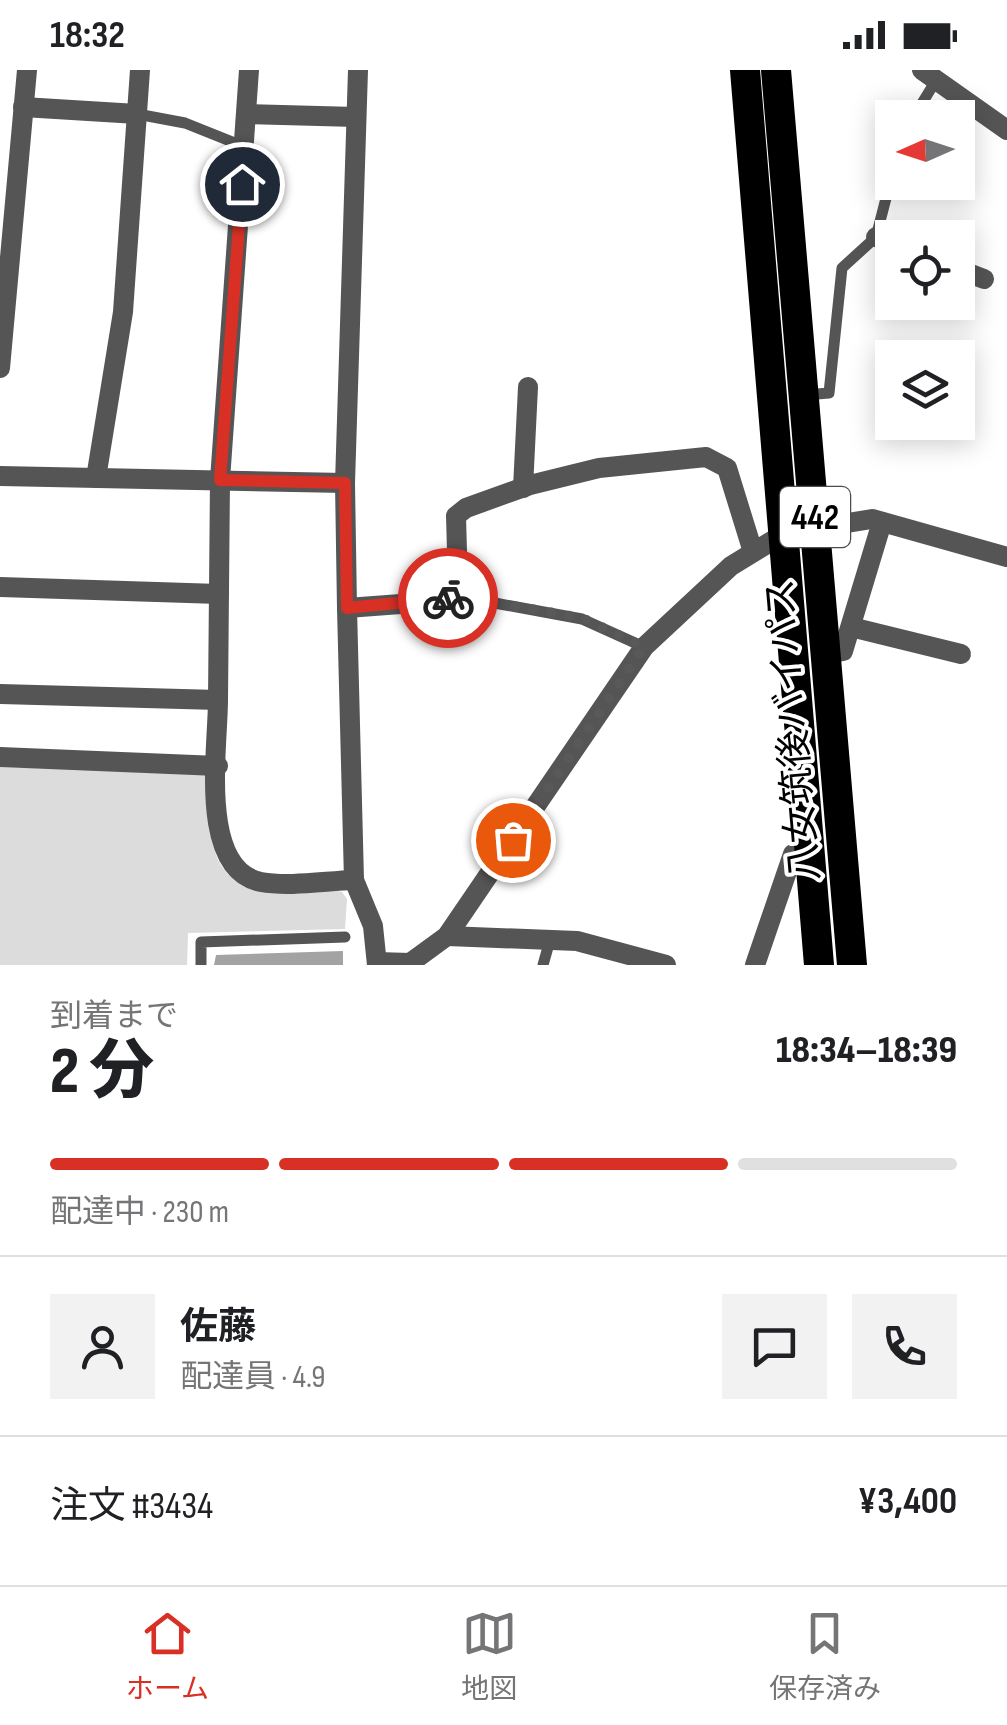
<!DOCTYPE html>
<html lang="ja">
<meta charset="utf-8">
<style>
:root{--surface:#fff;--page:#f2f2f2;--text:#202124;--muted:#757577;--line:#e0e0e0;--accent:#d93025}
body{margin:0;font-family:"Sofia Sans Condensed","Noto Sans JP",sans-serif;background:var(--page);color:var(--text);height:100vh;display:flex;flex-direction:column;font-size:38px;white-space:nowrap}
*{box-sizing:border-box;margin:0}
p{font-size:32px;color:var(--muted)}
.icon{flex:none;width:55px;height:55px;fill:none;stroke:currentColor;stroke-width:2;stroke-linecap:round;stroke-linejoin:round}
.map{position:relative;height:895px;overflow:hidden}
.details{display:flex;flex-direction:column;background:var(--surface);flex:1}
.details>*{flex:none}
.needle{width:65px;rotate:267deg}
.controls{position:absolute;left:875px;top:30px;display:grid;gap:20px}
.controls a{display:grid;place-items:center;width:100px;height:100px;border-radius:0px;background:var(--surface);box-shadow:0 5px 25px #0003;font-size:50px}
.pin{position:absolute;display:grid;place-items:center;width:85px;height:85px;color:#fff;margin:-42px;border:5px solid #fff;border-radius:50%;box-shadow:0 2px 10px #0007}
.courier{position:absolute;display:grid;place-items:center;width:100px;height:100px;margin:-50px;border:8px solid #d93025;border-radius:50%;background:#fff;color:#222;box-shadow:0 2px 12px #0007}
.headline em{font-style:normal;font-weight:800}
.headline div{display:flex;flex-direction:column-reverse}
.headline{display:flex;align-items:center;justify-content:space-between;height:170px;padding:0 50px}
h1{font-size:65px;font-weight:800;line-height:75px}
.bar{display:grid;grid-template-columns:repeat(4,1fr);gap:15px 10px;align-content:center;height:120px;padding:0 50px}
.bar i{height:12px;border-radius:8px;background:var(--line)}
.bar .current{background:var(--accent)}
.bar p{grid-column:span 4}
.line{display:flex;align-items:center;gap:25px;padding:0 50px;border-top:2px solid var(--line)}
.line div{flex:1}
.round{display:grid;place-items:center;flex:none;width:105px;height:105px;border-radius:0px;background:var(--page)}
.status{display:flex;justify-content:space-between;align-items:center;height:70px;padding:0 50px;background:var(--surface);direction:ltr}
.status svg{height:28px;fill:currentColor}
.tab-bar{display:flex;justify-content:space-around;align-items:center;height:140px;border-top:2px solid var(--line);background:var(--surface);font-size:28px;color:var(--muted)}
.tab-bar a{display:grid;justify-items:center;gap:5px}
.tab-bar .current{color:var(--accent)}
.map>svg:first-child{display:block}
.green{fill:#dcdcdc}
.water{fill:#a3a3a3}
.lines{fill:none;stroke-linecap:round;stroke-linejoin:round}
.lane{stroke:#555;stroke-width:11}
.street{stroke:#555;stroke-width:20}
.highway{stroke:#000;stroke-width:30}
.done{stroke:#595959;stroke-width:10;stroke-dasharray:0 18}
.route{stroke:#d93025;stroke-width:12}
.labels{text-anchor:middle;stroke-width:8;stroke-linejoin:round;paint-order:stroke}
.shield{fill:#fff;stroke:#4c4c4c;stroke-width:2.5}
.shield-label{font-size:35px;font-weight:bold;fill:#000}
.street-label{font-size:38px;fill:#000;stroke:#fff}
</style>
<div class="status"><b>18:32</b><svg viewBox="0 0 49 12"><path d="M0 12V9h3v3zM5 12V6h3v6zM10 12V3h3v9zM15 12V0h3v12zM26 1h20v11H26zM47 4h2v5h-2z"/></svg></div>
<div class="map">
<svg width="1007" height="895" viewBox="0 0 1007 895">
<rect width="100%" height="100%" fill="#fff"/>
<path class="green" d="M0 697 211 703C211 763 201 820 280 820 300 820 323 816 342 822L347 829 345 859 188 863 187 895H0Z"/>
<path class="water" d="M343 881V895H214L216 885Z"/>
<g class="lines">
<g class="lane">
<path d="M137 44 185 53 245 77"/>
<path d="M913 48 935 12"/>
<path d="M817 324 829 323 842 198 876 167 892 105"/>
<path d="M460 521 462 527 582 549 644 577"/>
<path d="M201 895V872L345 867"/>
<path d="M543 895 550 870"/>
</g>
<g class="street">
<path d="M358 0 345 413 347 538 354 810 373 856 377 895"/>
<path d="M922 0 1007 60"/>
<path d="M23 37 137 44"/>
<path d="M248 44 356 47"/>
<path d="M876 167 892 173"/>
<path d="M958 199 984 209"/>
<path d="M0 298 27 0"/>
<path d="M0 406 345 413"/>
<path d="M96 408 123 242 140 0"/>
<path d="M523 418 528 317"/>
<path d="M0 517 219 524"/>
<path d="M458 517 456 446 466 438 530 415 599 398 706 387 727 398 753 482"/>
<path d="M347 538 441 531 460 523"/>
<path d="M851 557 961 584"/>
<path d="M838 582 843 581 882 452"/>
<path d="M0 624 218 630 220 410 249 0"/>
<path d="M218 630C218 678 198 800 261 812 289 817 325 811 354 810"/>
<path d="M0 687 218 696"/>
<path d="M447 866 577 871 666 895"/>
<path d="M377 892 410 893 447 866 644 577 731 496 785 463 872 449 1007 487"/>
<path d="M755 895 793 784 810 781"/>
</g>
<g class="highway">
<path d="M745 0 819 895"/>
<path d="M776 0 852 895"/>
</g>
</g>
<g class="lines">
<path class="done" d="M448 528 460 523 462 527 582 548 644 577 513 770"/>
<path class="route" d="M242 114 220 410 345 413 347 538 448 528"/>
</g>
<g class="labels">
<rect class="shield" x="780" y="417" width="70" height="60" rx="8"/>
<g class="shield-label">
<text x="815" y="459">442</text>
</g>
<g class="street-label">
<text transform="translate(792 660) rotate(-95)" y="13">八女筑後バイパス</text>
</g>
</g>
</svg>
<div class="controls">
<a><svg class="needle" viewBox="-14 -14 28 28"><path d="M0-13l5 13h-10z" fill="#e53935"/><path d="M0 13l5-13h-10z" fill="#757577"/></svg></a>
<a><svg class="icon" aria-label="locate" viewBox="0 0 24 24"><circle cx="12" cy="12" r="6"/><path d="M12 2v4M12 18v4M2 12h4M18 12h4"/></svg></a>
<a><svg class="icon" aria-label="layers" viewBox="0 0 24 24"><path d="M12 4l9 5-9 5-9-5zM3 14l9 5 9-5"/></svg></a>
</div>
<div class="pin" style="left:513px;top:770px;background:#ea580c"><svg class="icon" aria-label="bag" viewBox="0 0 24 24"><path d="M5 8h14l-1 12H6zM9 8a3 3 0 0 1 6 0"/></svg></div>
<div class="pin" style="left:242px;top:114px;background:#1f2937"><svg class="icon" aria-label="home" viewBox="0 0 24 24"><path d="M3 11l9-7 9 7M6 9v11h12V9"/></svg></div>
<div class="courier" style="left:448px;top:528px"><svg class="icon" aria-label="bike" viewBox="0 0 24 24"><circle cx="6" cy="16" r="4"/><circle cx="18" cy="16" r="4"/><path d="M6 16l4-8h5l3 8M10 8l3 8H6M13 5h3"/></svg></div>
</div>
<section class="details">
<div class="headline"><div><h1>2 分</h1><p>到着まで</p></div><em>18:34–18:39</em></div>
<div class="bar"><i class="current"></i><i class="current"></i><i class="current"></i><i></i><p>配達中 · 230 m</p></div>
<div class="line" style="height:180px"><a class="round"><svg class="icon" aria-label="person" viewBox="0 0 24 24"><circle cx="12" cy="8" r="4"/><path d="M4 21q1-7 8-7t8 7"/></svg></a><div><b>佐藤</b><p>配達員 · 4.9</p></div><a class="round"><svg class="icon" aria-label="chat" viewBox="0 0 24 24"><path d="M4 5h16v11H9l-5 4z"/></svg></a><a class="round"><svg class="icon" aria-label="phone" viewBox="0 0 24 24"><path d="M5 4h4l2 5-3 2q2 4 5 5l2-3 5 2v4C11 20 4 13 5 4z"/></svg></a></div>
<div class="line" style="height:130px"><div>注文 #3434</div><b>¥3,400</b></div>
</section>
<nav class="tab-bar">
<a class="current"><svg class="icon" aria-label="home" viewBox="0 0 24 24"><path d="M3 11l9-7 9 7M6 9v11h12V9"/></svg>ホーム</a>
<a><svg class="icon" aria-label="map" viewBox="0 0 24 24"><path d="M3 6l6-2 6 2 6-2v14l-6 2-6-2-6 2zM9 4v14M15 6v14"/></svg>地図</a>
<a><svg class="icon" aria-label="saved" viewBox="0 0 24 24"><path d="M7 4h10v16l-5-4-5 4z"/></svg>保存済み</a>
</nav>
